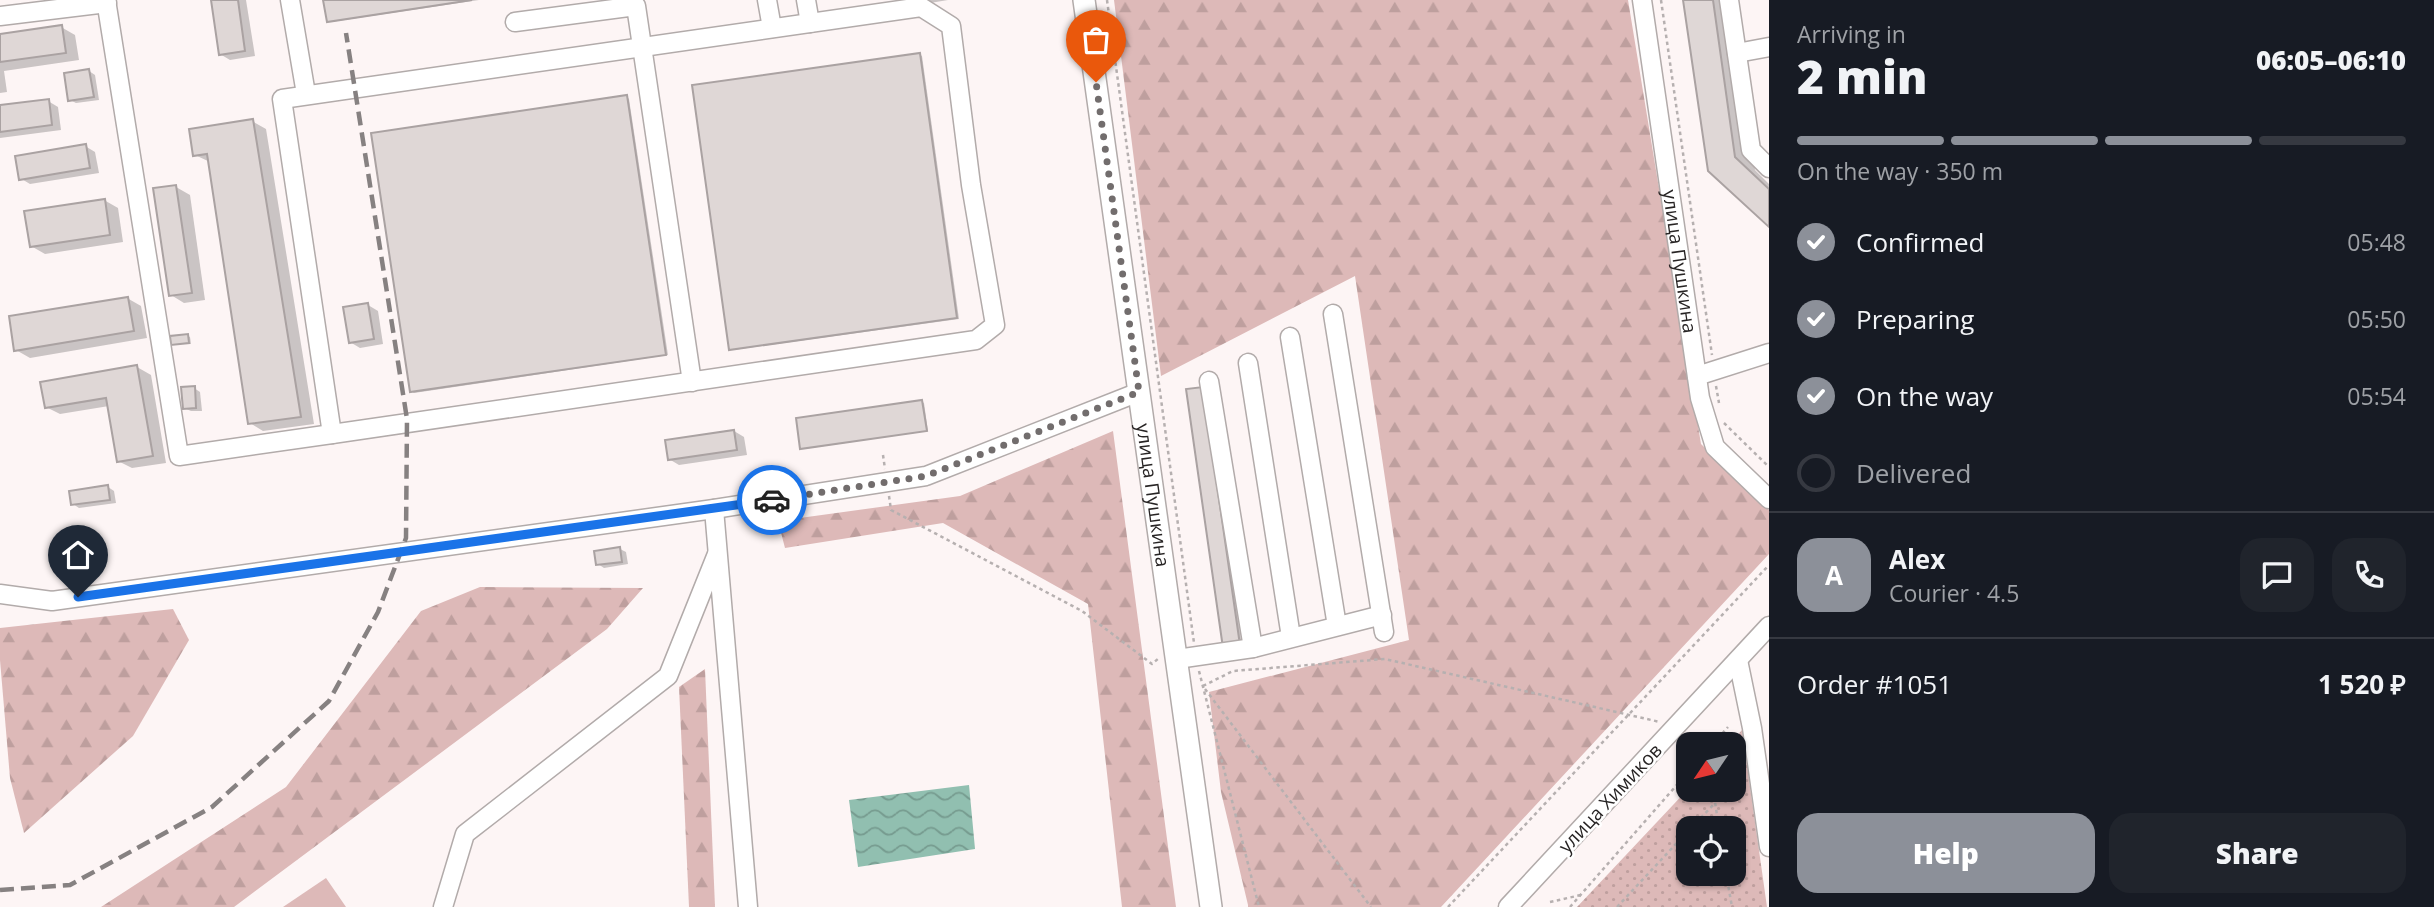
<!DOCTYPE html>
<meta charset="utf-8">
<style>
:root{--surface:#171b24;--page:#20242c;--text:#f1f3f6;--muted:#9ea1a6;--line:#363941;--accent:#8c9099}
body{margin:0;font-family:"Open Sans",sans-serif;background:var(--page);color:var(--text);height:100vh;display:flex;flex-direction:column;font-size:26px;white-space:nowrap}
*{box-sizing:border-box;margin:0}
p{font-size:23px;color:var(--muted)}
.icon{flex:none;width:38px;height:38px;fill:none;stroke:currentColor;stroke-width:2;stroke-linecap:round;stroke-linejoin:round}
.map{position:relative;flex:1;overflow:hidden}
.panel{display:flex;flex-direction:column;background:var(--surface);width:665px}
.panel>*{flex:none}
.needle{width:46px;rotate:235deg}
.tools{position:absolute;left:1676px;top:732px;display:grid;gap:14px}
.tools a{display:grid;place-items:center;width:70px;height:70px;border-radius:14px;background:var(--surface);box-shadow:0 2px 5px #0004;font-size:35px}
.pin{position:absolute;display:grid;place-items:center;width:60px;height:60px;color:#fff;margin:-72px -30px;border-radius:50% 50% 50% 0;rotate:-45deg;box-shadow:0 0 7px #0007}
.pin .icon{rotate:45deg}
.courier{position:absolute;display:grid;place-items:center;width:70px;height:70px;margin:-35px;border:5px solid #1a73e8;border-radius:50%;background:#fff;color:#222;box-shadow:0 2px 9px #0007}
.summary em{font-style:normal;font-weight:800}
.summary div{display:flex;flex-direction:column-reverse}
.summary{display:flex;align-items:center;justify-content:space-between;height:119px;padding:0 28px}
h1{font-size:46px;font-weight:800;line-height:52px}
.bar{display:grid;grid-template-columns:repeat(4,1fr);gap:10px 7px;align-content:center;height:84px;padding:0 28px}
.bar i{height:9px;border-radius:5px;background:var(--line)}
.bar .selected{background:var(--accent)}
.bar p{grid-column:span 4}
.line{display:flex;align-items:center;gap:18px;padding:0 28px;border-top:2px solid var(--line)}
.line div{flex:1}
.round{display:grid;place-items:center;flex:none;width:74px;height:74px;border-radius:21px;background:var(--page)}
ol{padding:0 28px;list-style:none}
li{display:flex;align-items:center;gap:21px;height:77px}
li p{margin-inline-start:auto}
li .icon{padding:7px;border-radius:50%;background:var(--accent);color:#fff;stroke-width:4}
li:last-child{color:var(--muted)}
li i{width:38px;height:38px;border:4px solid var(--line);border-radius:50%}
.action{display:flex;gap:14px;margin-top:auto;padding:14px 28px}
.action a{flex:1;height:80px;border-radius:21px;background:var(--accent);color:#fff;font-size:28px;font-weight:800;line-height:80px;text-align:center}
.action a+a{background:var(--page);color:var(--text)}
main{display:flex;flex:1;min-height:0}
.map>svg:first-child{display:block}
.forest{fill:url(#forest-firs)}
.park{fill:url(#park-dots);fill-rule:evenodd}
.pitch{fill:#ddb9b8}
.water{fill:url(#water-waves)}
.shadow{fill:#0003}
.building{fill:#dfd7d6;stroke:#aaa2a2;stroke-width:2}
.lines{fill:none;stroke-linecap:round;stroke-linejoin:round}
.minor-casing{stroke:#b2abaa;stroke-width:21}
.major-casing{stroke:#b2abaa;stroke-width:24}
.path{stroke:#b6b0b0;stroke-width:2.5;stroke-dasharray:3.5 3.5;stroke-linecap:butt}
.minor{stroke:#fff;stroke-width:18}
.major{stroke:#fff;stroke-width:21}
.rail{stroke:#868181;stroke-width:4.5;stroke-dasharray:14 7;stroke-linecap:butt}
.done{stroke:#726d6d;stroke-width:7;stroke-dasharray:0 12.6}
.route{stroke:#1a73e8;stroke-width:9}
.labels{text-anchor:middle;stroke-width:5;stroke-linejoin:round;paint-order:stroke}
.street-label{font-size:19px;fill:#272424;stroke:#fff}
</style>
<main>
<div class="map">
<svg width="1769" height="907" viewBox="0 0 1769 907">
<defs>
<pattern id="forest-firs" width="22" height="20" patternUnits="userSpaceOnUse" patternTransform="scale(1.75)"><rect width="22" height="20" fill="#ddb9b8"/><path d="M5 1l3.5 6h-7zM16 11l3.5 6h-7z" fill="#be9f9e"/></pattern>
<pattern id="park-dots" width="8" height="8" patternUnits="userSpaceOnUse" patternTransform="scale(1.75)"><rect width="8" height="8" fill="#ddb9b8"/><path d="M2 2h.1M6 6h.1" fill="none" stroke="#be9f9e" stroke-width="1.8" stroke-linecap="round"/></pattern>
<pattern id="water-waves" width="16" height="10" patternUnits="userSpaceOnUse" patternTransform="scale(1.75)"><rect width="16" height="10" fill="#91bfb0"/><path d="M0 5q4-4 8 0t8 0" fill="none" stroke="#769b8f"/></pattern>
</defs>
<rect width="100%" height="100%" fill="#fdf5f5"/>
<g class="forest">
<path d="M1114 0H1628L1701 444 1769 510V554L1441 907H1248V905L1221 792 1209 692 1409 640 1355 276 1161 376Z"/>
<path d="M1113 431 1176 907H1122L1088 604 943 523 785 548 778 521 960 496Z"/>
<path d="M480 587 643 588 607 629 234 907H101L286 787 421 611Z"/>
<path d="M173 609 189 640 133 736 24 833 10 778 0 660V628Z"/>
<path d="M705 669 715 907H689L679 687Z"/>
</g>
<path class="park" d="M1742 730 1767 907H1577L1689 788 1734 789V744H1730ZM1689 828H1734V873H1689Z"/>
<path class="pitch" d="M326 878 346 907H283Z"/>
<path class="water" d="M969 785 975 849 858 867 849 800Z"/>
<g class="shadow">
<path d="M212 0H246L255 56 230 60 220 54Z"/>
<path d="M325 0H479L331 22 328 21Z"/>
<path d="M927 0H948L930 3Z"/>
<path d="M1685 0H1731L1755 170 1769 184V225L1709 170Z"/>
<path d="M61 27 75 35 79 60 4 71 7 92 0 93V36Z"/>
<path d="M920 55 922 56 959 319 733 350 731 349Z"/>
<path d="M89 71 95 75 99 100 76 103 70 100Z"/>
<path d="M627 97 629 99 668 355 414 393 411 391Z"/>
<path d="M48 101 58 107 61 130 0 138V107Z"/>
<path d="M252 121 266 129 314 424 263 431 250 423 210 162 195 155Z"/>
<path d="M85 146 95 152 99 173 30 184 20 178Z"/>
<path d="M176 187 190 195 205 300 184 303 171 295Z"/>
<path d="M104 200 118 208 123 242 45 254 31 246Z"/>
<path d="M127 298 141 306 147 338 30 358 16 350Z"/>
<path d="M368 305 378 311 383 344 360 348 350 342Z"/>
<path d="M188 336 190 337 191 344H173Z"/>
<path d="M137 367 151 375 166 463 132 468 118 461 109 406 60 414 46 407Z"/>
<path d="M194 388 200 392 202 411H191L184 408Z"/>
<path d="M1205 390 1242 646 1227 648Z"/>
<path d="M922 402 924 403 928 431 804 449 802 448Z"/>
<path d="M734 431 744 437 747 455 679 465 669 459Z"/>
<path d="M108 487 114 491 116 503 79 508 73 504Z"/>
<path d="M620 549 626 552 628 564 604 568 598 564Z"/>
</g>
<g class="building">
<path d="M211 0H238L245 51 219 55Z"/>
<path d="M323 0H472L327 22Z"/>
<path d="M1683 0H1713L1735 157 1769 189V227L1708 171Z"/>
<path d="M62 25 66 53 0 62V34Z"/>
<path d="M920 53 957 318 729 350 692 85Z"/>
<path d="M89 69 94 97 68 101 64 73Z"/>
<path d="M627 95 666 355 410 392 371 133Z"/>
<path d="M49 99 52 125 0 132V105Z"/>
<path d="M253 119 301 417 248 424 207 154 193 156 189 129Z"/>
<path d="M86 144 90 168 19 180 15 156Z"/>
<path d="M176 185 192 293 169 296 153 188Z"/>
<path d="M105 199 110 235 30 247 24 211Z"/>
<path d="M128 297 134 331 14 351 9 316Z"/>
<path d="M368 303 374 339 349 343 343 307Z"/>
<path d="M188 334 189 343 171 345 170 336Z"/>
<path d="M137 365 153 456 117 462 106 398 45 408 40 382Z"/>
<path d="M195 386 196 408 183 409 181 387Z"/>
<path d="M1203 387 1240 645 1223 648 1186 389Z"/>
<path d="M922 400 927 431 800 449 796 418Z"/>
<path d="M734 430 737 450 668 460 665 440Z"/>
<path d="M108 485 110 500 71 505 69 491Z"/>
<path d="M620 547 622 562 596 565 594 551Z"/>
</g>
<g class="lines">
<g class="minor-casing">
<g id="minor">
<path d="M106 0 179 456 332 434"/>
<path d="M290 0 306 94"/>
<path d="M767 0 772 28"/>
<path d="M806 0 810 23"/>
<path id="s1" d="M1642 0 1700 398 1715 447 1769 499"/>
<path d="M1729 0 1751 150 1769 168"/>
<path d="M921 7 951 26 971 185 995 325 976 340 332 434 282 99Z"/>
<path d="M0 16 107 3"/>
<path d="M515 22 636 6 692 382"/>
<path d="M1737 53 1769 47"/>
<path d="M1333 314 1384 632"/>
<path d="M1290 337 1337 626"/>
<path d="M1248 363 1291 637"/>
<path d="M1697 376 1769 353"/>
<path d="M1209 381 1253 648"/>
<path d="M714 509 748 907"/>
<path d="M0 594 52 601 714 509 926 476 1139 392"/>
<path d="M1177 659 1253 648 1382 615"/>
<path d="M1738 660 1752 728 1769 847"/>
<path d="M443 907 465 834 668 676 717 554"/>
<path d="M1508 907 1769 626"/>
</g>
</g>
<g class="major-casing">
<g id="major">
<path id="s2" d="M1084 0 1211 907"/>
</g>
</g>
<g class="path">
<path d="M1107 0 1194 643"/>
<path d="M1661 0 1712 355"/>
<path d="M1716 386 1719 403"/>
<path d="M1724 423 1769 467"/>
<path d="M883 455 885 469"/>
<path d="M889 496 891 510 1082 611 1152 664 1159 658"/>
<path d="M1199 671 1259 907"/>
<path d="M1203 686 1233 671 1385 659 1660 722"/>
<path d="M1205 689 1371 907"/>
<path d="M1713 744 1728 727"/>
<path d="M1713 789 1719 828"/>
<path d="M1691 828 1715 803"/>
<path d="M1726 873 1732 907"/>
<path d="M1550 902 1581 895"/>
<path d="M1448 907 1769 565"/>
<path d="M1570 907 1689 771"/>
<path d="M1617 907 1689 830"/>
</g>
<use href="#minor" class="minor"/>
<use href="#major" class="major"/>
<path class="rail" d="M0 890 70 885 212 807 329 701 378 612 406 538 407 419 346 33"/>
</g>
<g class="lines">
<path class="done" d="M772 500 926 476 1139 392 1096 82"/>
<path class="route" d="M78 597 772 500"/>
</g>
<g class="labels">
<g class="street-label">
<text dy="7" stroke="none"><textPath href="#s1" startOffset="264">улица Пушкина</textPath></text>
<text dy="7" stroke="none"><textPath href="#s2" startOffset="500">улица Пушкина</textPath></text>
<text transform="translate(1610 798) rotate(-47)" y="7">улица Химиков</text>
</g>
</g>
</svg>
<div class="tools">
<a><svg class="needle" viewBox="-14 -14 28 28"><path d="M0-13l5 13h-10z" fill="#e53935"/><path d="M0 13l5-13h-10z" fill="#9ea1a6"/></svg></a>
<a><svg class="icon" aria-label="locate" viewBox="0 0 24 24"><circle cx="12" cy="12" r="6"/><path d="M12 2v4M12 18v4M2 12h4M18 12h4"/></svg></a>
</div>
<div class="pin" style="left:1096px;top:82px;background:#ea580c"><svg class="icon" aria-label="bag" viewBox="0 0 24 24"><path d="M5 8h14l-1 12H6zM9 8a3 3 0 0 1 6 0"/></svg></div>
<div class="pin" style="left:78px;top:597px;background:#1f2937"><svg class="icon" aria-label="home" viewBox="0 0 24 24"><path d="M3 11l9-7 9 7M6 9v11h12V9"/></svg></div>
<div class="courier" style="left:772px;top:500px"><svg class="icon" aria-label="car" viewBox="0 0 24 24"><path d="M5 17H2v-5l4-1 3-4h7l3 4 3 1v5h-3M9 17h6M6 11h13"/><circle cx="7" cy="17" r="2"/><circle cx="17" cy="17" r="2"/></svg></div>
</div>
<section class="panel">
<div class="summary"><div><h1>2 min</h1><p>Arriving in</p></div><em>06:05–06:10</em></div>
<div class="bar"><i class="selected"></i><i class="selected"></i><i class="selected"></i><i></i><p>On the way · 350 m</p></div>
<ol>
<li><svg class="icon" aria-label="check" viewBox="0 0 24 24"><path d="M5 12l5 5 9-10"/></svg>Confirmed<p>05:48</p></li>
<li><svg class="icon" aria-label="check" viewBox="0 0 24 24"><path d="M5 12l5 5 9-10"/></svg>Preparing<p>05:50</p></li>
<li><svg class="icon" aria-label="check" viewBox="0 0 24 24"><path d="M5 12l5 5 9-10"/></svg>On the way<p>05:54</p></li>
<li><i></i>Delivered</li>
</ol>
<div class="line" style="height:126px"><b class="round" style="background:var(--accent);color:#fff">A</b><div><b>Alex</b><p>Courier · 4.5</p></div><a class="round"><svg class="icon" aria-label="chat" viewBox="0 0 24 24"><path d="M4 5h16v11H9l-5 4z"/></svg></a><a class="round"><svg class="icon" aria-label="phone" viewBox="0 0 24 24"><path d="M5 4h4l2 5-3 2q2 4 5 5l2-3 5 2v4C11 20 4 13 5 4z"/></svg></a></div>
<div class="line" style="height:91px"><div>Order #1051</div><b>1 520 ₽</b></div>
<div class="action"><a>Help</a><a>Share</a></div>
</section>
</main>
